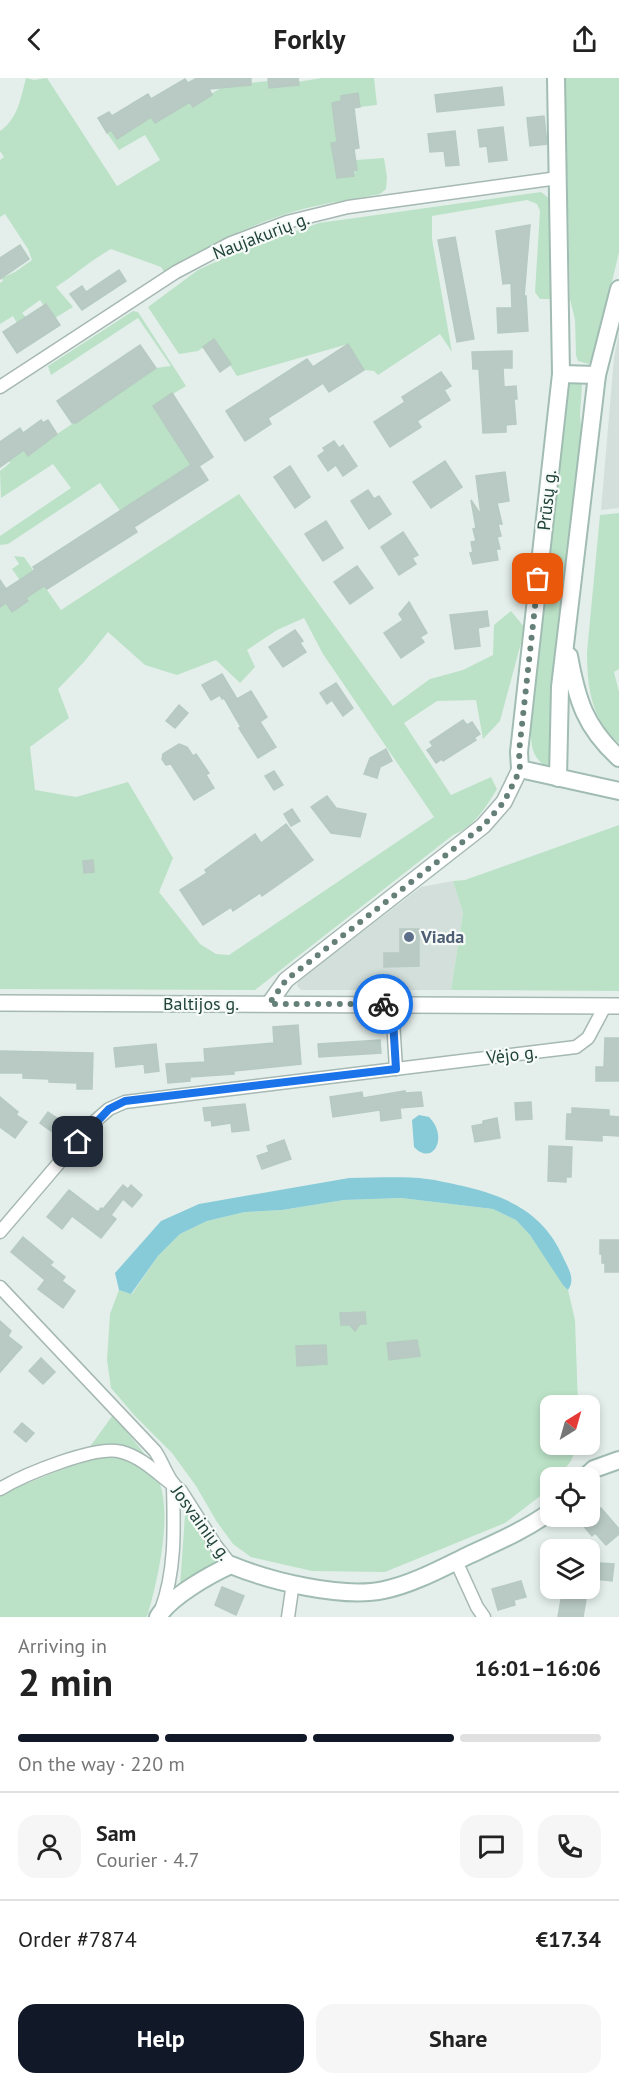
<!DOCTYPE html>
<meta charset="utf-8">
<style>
:root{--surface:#fff;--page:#f6f6f6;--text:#222;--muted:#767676;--line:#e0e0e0;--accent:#111827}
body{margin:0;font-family:"PT Sans",sans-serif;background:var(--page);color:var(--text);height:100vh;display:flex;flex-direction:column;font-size:22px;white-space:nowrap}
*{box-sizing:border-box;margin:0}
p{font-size:20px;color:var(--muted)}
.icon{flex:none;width:33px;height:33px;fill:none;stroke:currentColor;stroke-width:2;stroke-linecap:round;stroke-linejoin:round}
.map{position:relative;height:1539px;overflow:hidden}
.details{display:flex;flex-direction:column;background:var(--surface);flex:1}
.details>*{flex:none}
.needle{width:39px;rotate:37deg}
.buttons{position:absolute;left:540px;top:1317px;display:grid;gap:12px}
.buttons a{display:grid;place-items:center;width:60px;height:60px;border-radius:12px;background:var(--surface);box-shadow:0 3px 9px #0003;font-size:30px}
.pin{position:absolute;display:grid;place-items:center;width:51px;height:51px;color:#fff;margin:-26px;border-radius:12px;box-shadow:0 3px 9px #0006}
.courier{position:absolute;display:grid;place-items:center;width:60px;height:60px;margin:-30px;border:4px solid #1a73e8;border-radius:50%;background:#fff;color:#222;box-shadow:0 2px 8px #0007}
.overview em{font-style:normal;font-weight:700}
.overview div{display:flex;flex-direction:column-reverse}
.overview{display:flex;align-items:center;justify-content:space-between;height:102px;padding:0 18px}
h1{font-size:39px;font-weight:700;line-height:45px}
.bar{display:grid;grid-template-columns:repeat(4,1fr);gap:9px 6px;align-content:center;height:72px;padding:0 18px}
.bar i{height:8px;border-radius:4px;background:var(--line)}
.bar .selected{background:var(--accent)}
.bar p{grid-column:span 4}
.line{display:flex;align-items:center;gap:15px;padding:0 18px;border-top:2px solid var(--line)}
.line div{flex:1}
.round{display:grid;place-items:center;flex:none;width:63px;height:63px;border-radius:18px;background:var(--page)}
.primary-button{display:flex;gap:12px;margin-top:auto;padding:12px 18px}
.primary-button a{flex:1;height:69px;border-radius:18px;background:var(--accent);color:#fff;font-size:24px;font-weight:700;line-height:69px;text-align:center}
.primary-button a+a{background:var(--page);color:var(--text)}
header{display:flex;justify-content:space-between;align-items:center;height:78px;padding:0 18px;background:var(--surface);font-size:27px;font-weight:700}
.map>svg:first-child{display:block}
.built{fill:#d2dfda}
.green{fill:#bbe2c7;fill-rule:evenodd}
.water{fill:#87cbd9}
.building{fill:#b9cac4;stroke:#b6cac2;stroke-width:1.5}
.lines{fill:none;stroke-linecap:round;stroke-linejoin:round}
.minor-casing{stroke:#a6b8b3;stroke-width:15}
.tertiary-casing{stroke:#a6b8b3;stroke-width:18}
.secondary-casing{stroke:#a1bcb3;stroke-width:20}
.minor{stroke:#fff;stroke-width:12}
.tertiary{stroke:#fff;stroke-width:15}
.secondary{stroke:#fff;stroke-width:16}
.done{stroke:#657f79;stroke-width:6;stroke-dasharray:0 10.8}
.route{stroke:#1a73e8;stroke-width:8}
.service-dot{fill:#5c6f8a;stroke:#f6fbf8;stroke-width:2}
.labels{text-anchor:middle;stroke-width:4.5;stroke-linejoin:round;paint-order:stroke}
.street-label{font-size:18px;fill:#21433b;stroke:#f6fbf8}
.service-label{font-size:18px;font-weight:bold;fill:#4e5e75;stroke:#f6fbf8;text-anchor:start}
</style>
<header><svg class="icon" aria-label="back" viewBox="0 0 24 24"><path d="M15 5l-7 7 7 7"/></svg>Forkly<svg class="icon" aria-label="share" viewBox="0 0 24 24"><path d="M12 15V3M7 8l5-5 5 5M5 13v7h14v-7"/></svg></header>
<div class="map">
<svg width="619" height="1539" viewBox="0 0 619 1539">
<rect width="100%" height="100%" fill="#e4efeb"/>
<g class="built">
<path d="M619 255V430L601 432 614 280Z"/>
<path d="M453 803 463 835 451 912H301L297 908 298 904 307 896 421 809Z"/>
</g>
<g class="green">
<path d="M26 0 34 2 47 0 117 108 160 82 145 57 119 72 107 55 111 52 117 61 151 39 155 45 174 34 188 22 193 28 222 9 250 7V5L268 3 269 10 291 8V5L322 0H374L377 27 360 29 357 15 341 18V23L332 25 339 64 331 65 337 100 354 98 356 82 384 80 387 99 386 111 380 116C356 121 331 124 307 130 256 143 209 167 164 194L161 189 111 171C91 182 75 197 56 209L73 229 55 240 47 226 44 228 40 222 22 235 26 239 17 245 13 238 0 246V205L3 203 2 200 15 194 32 182 28 171 5 136 0 139V82L4 79 0 73V53C18 41 21 19 26 0Z"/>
<path d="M565 0H619V174L594 280 589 286 578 283 576 277 575 242 570 221Z"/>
<path d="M541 114 550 121 551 221H540L535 214 540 133 537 126 527 122 432 138V161L452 274 440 256 378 297 374 293 364 292 348 266 237 298 214 262 198 273 179 276 148 229 198 192 235 175 319 145Z"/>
<path d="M133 233 138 234 186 308 153 328 191 387 148 440 134 449 123 432 121 434 100 405 8 466 0 467V458L71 410 53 386 1 420 0 393 10 385 9 383 24 372 29 378 57 356 156 290 171 288 138 240 51 297 48 288Z"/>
<path d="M577 302 582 307 580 336 582 364 552 688 546 689C532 678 531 669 531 653L568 307 571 303Z"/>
<path d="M239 416 393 628 430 601 463 592 493 577 494 547 511 533 525 550 500 643 483 661 476 622 437 623 404 645 451 717 491 699 497 711C486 729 474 749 453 757L255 912 0 911V529L6 525 12 534 27 524 26 520 30 517 12 491 19 486 14 478 24 479 61 532ZM304 540 323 576 434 739 229 877 216 876 200 866 159 814 173 780 128 704 76 719 35 712 30 669 69 640 58 611 84 584 108 554 145 587 177 597 216 582 240 605 255 589 247 572 277 552Z"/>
<path d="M619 435V591L614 594 619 614V665C591 641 587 609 587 574L600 437Z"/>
<path d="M619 747V913L451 912 463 835 453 803 465 802Z"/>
<path d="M401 1120 493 1131 516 1142 530 1157 568 1212 575 1242 578 1327 550 1328V1366L577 1367 571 1383 558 1399 550 1400V1409L548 1412 505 1445 385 1494 312 1493 251 1479 233 1466 217 1444 196 1408 172 1375 135 1338 111 1310 107 1282 110 1236 119 1212 132 1216 158 1178 180 1156 207 1143 245 1134 282 1132 344 1122Z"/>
<path d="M113 1337C130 1359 152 1380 160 1406 172 1441 157 1505 147 1539H0V1416L78 1385Z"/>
<path d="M188 1436 217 1484 180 1508 185 1437Z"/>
</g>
<g class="water">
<path d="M419 1037 429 1039C449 1059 433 1089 414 1069L412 1042Z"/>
<path d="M349 1100C375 1100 402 1098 427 1101 437 1102 448 1105 458 1107 504 1117 543 1133 563 1179 568 1190 576 1201 568 1212L563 1207 530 1157 516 1142 493 1131 401 1120 344 1122 282 1132 245 1134 207 1143 180 1156 158 1178 131 1216 119 1212 115 1195 161 1143 199 1126Z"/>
</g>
<g class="building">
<path d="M197 0H251V7L209 11 212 17 193 29 190 24 155 45 151 39 117 61 111 52 107 55 98 40 109 34 112 38 148 16 151 21 185 1 188 5Z"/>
<path d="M268 0H298L299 7 269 10Z"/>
<path d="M502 9 504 27 437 34 435 17Z"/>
<path d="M358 15 360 29 354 30 359 70 354 71 357 92 353 93 354 98 337 100 331 65 337 64 332 25 341 23V18Z"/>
<path d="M544 38 547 66 530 68 527 40Z"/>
<path d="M503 49 507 82 489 84 487 68 480 69 478 52Z"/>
<path d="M455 53 459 87 446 88 444 73 430 74 428 56Z"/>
<path d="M530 147 524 219 526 218 528 253 498 255 497 230H512L511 205 503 206 496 153Z"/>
<path d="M455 159 474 261 457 264 438 162Z"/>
<path d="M20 167 29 181 0 201V180Z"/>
<path d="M119 192 126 203 82 232 70 216 82 208 86 214Z"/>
<path d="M46 226 60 247 17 275 3 254Z"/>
<path d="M214 261 231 286 220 294 203 269Z"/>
<path d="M348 266 364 292 329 314 323 305 268 340 271 346 245 363 226 333 307 281 313 289Z"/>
<path d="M140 267 156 290 76 345H72L57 323Z"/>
<path d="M512 273V290H503L504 309 516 308 517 321H514L516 346 506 347V354L483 355 479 291H473L472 274Z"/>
<path d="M441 294 451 308 444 312 450 322 417 343 421 349 390 369 374 344 405 324 402 319Z"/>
<path d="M172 315 213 379 199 388 208 402 134 449 137 454 47 511 44 508 26 520 28 523 12 534 6 525 0 529V502L6 511 35 492 33 489 191 387 153 328Z"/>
<path d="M41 342 43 345 48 342 57 356 28 378 24 372 0 389V364L20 350 23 355Z"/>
<path d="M334 363 339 370 343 367 357 388 343 398 336 387 328 393 318 378 325 373 323 370Z"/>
<path d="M445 383 462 409 431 430 413 404Z"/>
<path d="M290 388 310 419 295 430 274 399Z"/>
<path d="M505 394 509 423 497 425 502 446H498L501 458 497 459 500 471H496L498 482 473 486 470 475 473 474 471 464 476 463 473 451 476 450 471 422 481 437 476 398Z"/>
<path d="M368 412 374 421 379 418 391 436 369 451 351 423Z"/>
<path d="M326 443 343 470 323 483 305 456Z"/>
<path d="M403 454 418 477 412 480 416 486 399 497 381 469Z"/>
<path d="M357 488 373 510 350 526 334 504Z"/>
<path d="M409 524 427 555 420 559 424 564 401 580 384 555 403 542 399 536Z"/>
<path d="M487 533 489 548 478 550 480 568 455 571 450 537Z"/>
<path d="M295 552 303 563 300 565 306 574 283 589 269 569Z"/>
<path d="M222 596 237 621 251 613 267 639 260 644 276 669 258 680 239 650 241 649 224 620 222 621 220 617 211 622 202 607Z"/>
<path d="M336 605 353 630 343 638 332 622 327 626 320 615Z"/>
<path d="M179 627 188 635 175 650 166 643Z"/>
<path d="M463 642 467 647 472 644 480 656 474 660 476 662 443 683 442 681 436 685 427 672 433 668 430 664Z"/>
<path d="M179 666 187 669 193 678 196 676 209 695 206 697 214 710 194 722 171 686 166 687 162 681 163 676Z"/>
<path d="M386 671 392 683 380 689 377 700 364 696 370 680Z"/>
<path d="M274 693 283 707 274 712 265 698Z"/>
<path d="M327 718 336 730 366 736 360 759 331 755 311 729Z"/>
<path d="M292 731 300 743 291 748 284 736Z"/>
<path d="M286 746 313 782 262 818 260 815 233 833 231 829 203 847 180 812 207 795 205 792 255 756 261 765Z"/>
<path d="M93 782 94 794 84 795 83 783Z"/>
<path d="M400 851H419V888L384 889V875H400Z"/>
<path d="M298 947 301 986 234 993V996L190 999V1003L168 1005 166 986 205 984 204 971 274 965 273 949Z"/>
<path d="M605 960H619V1003H596V989H604Z"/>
<path d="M380 962 381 975 319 979 318 966Z"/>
<path d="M156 966 159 993 145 995 144 986 116 989 114 970Z"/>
<path d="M0 973 93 975 92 1011H77V1005L49 1004V1001L23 1000V995H0Z"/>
<path d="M405 1013V1015L421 1014 423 1028 400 1030 401 1040 381 1043 380 1032 333 1039 330 1019 362 1014 363 1020Z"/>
<path d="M0 1019 18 1034 16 1037 27 1044 15 1060 0 1049Z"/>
<path d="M531 1024 532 1041 516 1042 515 1025Z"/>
<path d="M245 1026 249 1052 232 1054 231 1045 212 1048 211 1042 205 1043 203 1030Z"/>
<path d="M572 1030 609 1032V1038L619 1039V1058L602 1057V1063L566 1061 567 1036H572Z"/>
<path d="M48 1034 66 1046 58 1058 40 1045Z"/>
<path d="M497 1040 500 1060 475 1064 472 1048 483 1046V1043Z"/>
<path d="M284 1062 291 1081 262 1091 257 1078 269 1074 267 1068Z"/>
<path d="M549 1068 572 1069 571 1099H566V1104L548 1103Z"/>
<path d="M123 1107 128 1111 131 1107 142 1117 132 1129 123 1121 111 1137 116 1141 101 1160 72 1138 62 1151 47 1139 69 1112 98 1134 101 1130 103 1131Z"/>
<path d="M23 1159 53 1184 50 1187 65 1199 62 1203 75 1213 63 1230 38 1211 45 1202 11 1174Z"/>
<path d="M600 1162H619V1194H605V1185H602V1176H600Z"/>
<path d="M365 1234 366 1246H360L355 1253 350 1247H341L340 1235Z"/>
<path d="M0 1243 11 1253 8 1258 22 1269 0 1294Z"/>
<path d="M417 1262 420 1278 389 1282 387 1265Z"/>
<path d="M326 1267 327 1286 297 1288 296 1268Z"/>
<path d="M41 1280 55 1294 43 1306 29 1293Z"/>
<path d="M22 1345 34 1355 26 1364 14 1354Z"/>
<path d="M601 1430 619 1451V1456L606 1467 595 1455 592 1458 582 1446Z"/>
<path d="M598 1485 614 1486 612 1503 596 1501Z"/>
<path d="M521 1503 526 1519 514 1522 515 1527 498 1532 492 1511Z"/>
<path d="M222 1509 244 1518 236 1537 215 1527Z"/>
<path d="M562 1516 586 1521 583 1539H558Z"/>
</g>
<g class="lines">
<g class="minor-casing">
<g id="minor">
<path d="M0 309 176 194 231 165 287 144 348 129 558 100"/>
<path d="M392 926 396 991"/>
<path d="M0 1154 93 1045 109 1031 125 1024 576 969 588 960 605 928"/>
<path d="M0 1209 155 1373C164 1386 168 1404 181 1413L216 1468 231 1487"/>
<path d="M0 1411C23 1397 97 1366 122 1374 141 1379 157 1395 173 1407 174 1449 176 1492 161 1532"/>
<path d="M456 1483 477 1529 484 1539"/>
<path d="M288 1539 293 1505"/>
</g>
</g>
<g class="tertiary-casing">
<g id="tertiary">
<path d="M0 925 619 928"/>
<path d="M269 926 286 902 483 748 504 724 520 691"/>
</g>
</g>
<g class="secondary-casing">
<g id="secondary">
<path d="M556 0 561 296 519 674 520 691 619 713"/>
<path d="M561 296 597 297"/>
<path d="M569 578C577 622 585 649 619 680"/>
<path d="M558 700 560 609 597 297 619 211"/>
<path d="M584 1400 594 1391 619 1382"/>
<path d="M158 1539C170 1519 209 1497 231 1487 270 1503 342 1521 384 1512 413 1506 442 1490 469 1477 497 1464 525 1452 550 1434"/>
</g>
</g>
<use href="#minor" class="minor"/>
<use href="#tertiary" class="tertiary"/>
<use href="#secondary" class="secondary"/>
</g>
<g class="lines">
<path class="done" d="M383 926H269L286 902 483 748 504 724 520 692 519 674 538 501"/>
<path class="route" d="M78 1064 109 1031 125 1023 396 991 392 926H383"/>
</g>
<circle class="service-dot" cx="409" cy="859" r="6"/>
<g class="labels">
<g class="street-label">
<text transform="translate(261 158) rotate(-21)" y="6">Naujakurių g.</text>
<text transform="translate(547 422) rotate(-84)" y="6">Prūsų g.</text>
<text x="201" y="932">Baltijos g.</text>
<text transform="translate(512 977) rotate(-7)" y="6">Vėjo g.</text>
<text transform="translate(201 1445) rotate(54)" y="6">Josvainių g.</text>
</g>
<g class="service-label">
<text x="421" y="865">Viada</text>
</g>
</g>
</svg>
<div class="buttons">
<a><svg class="needle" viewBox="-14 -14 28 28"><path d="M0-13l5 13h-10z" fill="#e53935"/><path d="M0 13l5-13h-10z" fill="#767676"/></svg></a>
<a><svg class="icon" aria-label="locate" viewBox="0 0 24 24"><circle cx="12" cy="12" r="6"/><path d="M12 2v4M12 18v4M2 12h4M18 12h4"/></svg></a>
<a><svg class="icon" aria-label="layers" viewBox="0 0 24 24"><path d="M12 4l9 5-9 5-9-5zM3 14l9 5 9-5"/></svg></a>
</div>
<div class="pin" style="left:538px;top:501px;background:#ea580c"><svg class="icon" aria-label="bag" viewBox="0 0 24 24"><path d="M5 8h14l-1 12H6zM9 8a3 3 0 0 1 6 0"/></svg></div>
<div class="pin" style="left:78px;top:1064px;background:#1f2937"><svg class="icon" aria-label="home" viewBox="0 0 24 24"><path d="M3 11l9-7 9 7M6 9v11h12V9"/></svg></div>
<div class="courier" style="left:383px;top:926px"><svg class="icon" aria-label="bike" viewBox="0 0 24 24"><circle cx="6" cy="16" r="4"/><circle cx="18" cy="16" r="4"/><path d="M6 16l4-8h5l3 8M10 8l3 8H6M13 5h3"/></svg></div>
</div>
<section class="details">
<div class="overview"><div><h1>2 min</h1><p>Arriving in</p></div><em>16:01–16:06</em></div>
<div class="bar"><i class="selected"></i><i class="selected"></i><i class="selected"></i><i></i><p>On the way · 220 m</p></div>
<div class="line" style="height:108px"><a class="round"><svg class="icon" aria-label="person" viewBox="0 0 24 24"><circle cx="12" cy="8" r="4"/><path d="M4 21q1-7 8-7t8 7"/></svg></a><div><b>Sam</b><p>Courier · 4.7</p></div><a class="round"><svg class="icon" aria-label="chat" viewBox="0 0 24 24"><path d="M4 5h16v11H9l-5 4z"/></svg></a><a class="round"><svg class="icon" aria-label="phone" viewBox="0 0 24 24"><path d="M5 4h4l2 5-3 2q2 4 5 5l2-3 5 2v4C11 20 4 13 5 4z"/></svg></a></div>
<div class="line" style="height:78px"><div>Order #7874</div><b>€17.34</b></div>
<div class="primary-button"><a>Help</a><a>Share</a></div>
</section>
